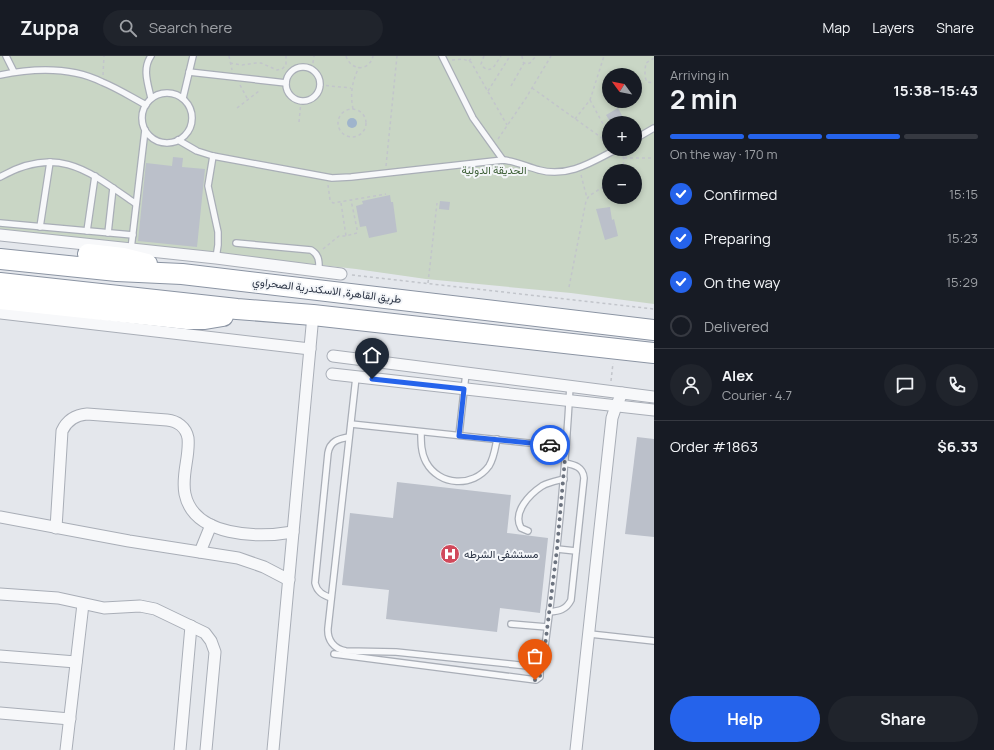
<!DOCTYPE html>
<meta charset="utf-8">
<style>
:root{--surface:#171b24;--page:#20242c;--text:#f1f3f6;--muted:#9ea1a6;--line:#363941;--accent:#2563eb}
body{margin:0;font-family:Manrope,Vazirmatn,sans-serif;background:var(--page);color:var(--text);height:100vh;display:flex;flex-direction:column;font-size:15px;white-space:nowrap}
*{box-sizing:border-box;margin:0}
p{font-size:13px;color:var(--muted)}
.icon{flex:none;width:22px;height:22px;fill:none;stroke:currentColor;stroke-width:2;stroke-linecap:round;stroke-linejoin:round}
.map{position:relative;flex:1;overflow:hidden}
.side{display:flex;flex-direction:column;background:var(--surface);width:340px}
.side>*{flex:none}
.needle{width:26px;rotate:302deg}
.fabs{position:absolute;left:602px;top:12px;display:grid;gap:8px}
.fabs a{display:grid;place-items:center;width:40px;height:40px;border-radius:50%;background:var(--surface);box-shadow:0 2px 6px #0003;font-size:20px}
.pin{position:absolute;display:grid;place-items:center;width:34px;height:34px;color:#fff;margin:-41px -17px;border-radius:50% 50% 50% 0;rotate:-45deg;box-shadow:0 0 4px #0007}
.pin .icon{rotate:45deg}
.courier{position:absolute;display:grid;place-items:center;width:40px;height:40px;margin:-20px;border:3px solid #2563eb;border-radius:50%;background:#fff;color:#222;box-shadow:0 1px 5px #0007}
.summary em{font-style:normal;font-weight:700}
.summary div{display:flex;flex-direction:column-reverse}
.summary{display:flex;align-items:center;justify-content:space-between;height:68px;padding:0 16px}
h1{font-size:26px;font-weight:700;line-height:30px}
.bar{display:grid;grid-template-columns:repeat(4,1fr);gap:6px 4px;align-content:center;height:48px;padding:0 16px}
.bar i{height:5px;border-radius:3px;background:var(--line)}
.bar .selected{background:var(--accent)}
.bar p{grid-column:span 4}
.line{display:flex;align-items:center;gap:10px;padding:0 16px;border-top:1px solid var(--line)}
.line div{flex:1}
.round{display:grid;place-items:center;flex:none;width:42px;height:42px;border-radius:21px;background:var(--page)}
ol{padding:0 16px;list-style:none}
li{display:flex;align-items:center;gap:12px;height:44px}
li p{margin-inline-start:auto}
li .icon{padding:4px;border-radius:50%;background:var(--accent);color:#fff;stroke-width:4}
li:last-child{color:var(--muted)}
li i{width:22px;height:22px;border:2px solid var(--line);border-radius:50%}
.primary-button{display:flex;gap:8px;margin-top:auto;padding:8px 16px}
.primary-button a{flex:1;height:46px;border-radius:24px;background:var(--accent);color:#fff;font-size:16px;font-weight:700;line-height:46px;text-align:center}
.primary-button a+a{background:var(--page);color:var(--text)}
header{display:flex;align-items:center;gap:24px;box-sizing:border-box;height:56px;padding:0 20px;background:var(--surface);border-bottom:1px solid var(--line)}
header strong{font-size:19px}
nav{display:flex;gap:22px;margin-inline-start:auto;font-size:14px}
.search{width:280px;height:36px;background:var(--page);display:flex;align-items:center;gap:10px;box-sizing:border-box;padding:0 14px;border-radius:22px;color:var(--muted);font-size:15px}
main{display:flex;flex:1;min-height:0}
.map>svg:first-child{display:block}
.green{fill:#c9d6c5;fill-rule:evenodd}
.water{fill:#9fb4cc}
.building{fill:#bbc0ca}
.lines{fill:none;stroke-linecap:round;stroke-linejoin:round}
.lane-casing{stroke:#a9aeb7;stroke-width:8}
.street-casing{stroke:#a9aeb7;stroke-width:13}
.highway-casing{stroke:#8b94a3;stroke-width:22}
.path{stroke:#c2c5cb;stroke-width:1.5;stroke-dasharray:3 3;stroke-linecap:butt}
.lane{stroke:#f7f8fa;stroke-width:5.5}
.street{stroke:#f7f8fa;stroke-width:11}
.highway{stroke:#fff;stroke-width:20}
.done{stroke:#6c737f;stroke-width:4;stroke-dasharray:0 7.2}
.route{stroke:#2563eb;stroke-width:5}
.labels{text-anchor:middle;stroke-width:4;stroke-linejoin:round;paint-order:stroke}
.park-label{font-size:11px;fill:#3f6138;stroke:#f4f6f9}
.street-label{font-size:11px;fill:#2b3445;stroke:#f4f6f9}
.poi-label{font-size:11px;fill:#2b3445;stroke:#f4f6f9;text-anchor:start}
</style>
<header>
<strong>Zuppa</strong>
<div class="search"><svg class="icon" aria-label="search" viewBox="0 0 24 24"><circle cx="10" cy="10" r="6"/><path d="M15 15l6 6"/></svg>Search here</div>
<nav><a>Map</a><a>Layers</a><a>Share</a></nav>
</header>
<main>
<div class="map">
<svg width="654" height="694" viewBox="0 0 654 694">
<rect width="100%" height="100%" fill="#e4e7ec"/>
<path class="green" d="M0 0H654V248L571 237 426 223 356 213 123 187 0 175ZM609 19H635V45H609ZM609 67H635V93H609ZM609 115H635V141H609Z"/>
<circle class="water" cx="352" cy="67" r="5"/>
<g class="building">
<path d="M618 52 626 67H611L606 59Z"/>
<path d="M173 101 183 102 182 111 205 113 197 191 138 185 146 107 172 110Z"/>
<path d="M390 139 391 146H393L397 176 369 182 366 170 360 171 356 150 363 148 362 145Z"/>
<path d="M440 145 450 146 449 154 439 153Z"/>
<path d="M610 151 612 164 614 163 618 180 605 184 596 153Z"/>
<path d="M637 381 654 383V481L625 478Z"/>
<path d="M397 426 511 439 507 477 548 482 540 557 500 552 497 576 386 563 389 534 342 529 350 457 393 462Z"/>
</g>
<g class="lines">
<g class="lane-casing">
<g id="lane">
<path d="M6 0 14 16"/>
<path d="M151 0C142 13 148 28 151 42"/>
<path d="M442 0 473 62 503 104"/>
<circle cx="303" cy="28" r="17"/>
<path d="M189 16 286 27"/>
<path d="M0 19C34 12 70 10 102 26 117 32 131 41 146 49"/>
<circle cx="167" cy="62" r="25"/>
<path d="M183 42 193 0"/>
<path d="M635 83 654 72"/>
<path d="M178 84 197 95 213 100 332 122 351 121 503 104C516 105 527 111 539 114 568 122 592 106 617 93"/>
<path d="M213 100 208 130 218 176V189L216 202"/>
<path d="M0 121C58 88 89 115 136 148"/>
<path d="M0 167 133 179"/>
<path d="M40 171 50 106"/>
<path d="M87 175 95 120"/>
<path d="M108 177 113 132"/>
<path d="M236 187 311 194C320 199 319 207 319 215"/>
<path d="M131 193 145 74"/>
<path d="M356 321 328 572C327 584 334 593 346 595L396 596 528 610C536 610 541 606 544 598 556 509 565 420 570 330"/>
<path d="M351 368 566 391"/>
<path d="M421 376C421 386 421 397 426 406 439 430 473 432 489 410 494 402 495 393 497 383"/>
<path d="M459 379 466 317"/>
<path d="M528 475 521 472C512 456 530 438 542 430 549 426 556 425 564 423"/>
<path d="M557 493 576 495"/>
<path d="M331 542C323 539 317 536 315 527L328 397C330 385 338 383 349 381"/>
<path d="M549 556C559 555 566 554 571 544L584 422C583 411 575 409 565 407"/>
<path d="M511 568 547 571"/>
<path d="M590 578 654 585"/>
<path d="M334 598 536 624 540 621V605"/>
</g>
</g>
<g class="street-casing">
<g id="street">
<path d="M0 179 216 202 341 218"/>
<path d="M0 257 310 293"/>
<path d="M333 300 654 341"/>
<path d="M332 318 654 354"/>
<path d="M0 461 129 485 238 502 264 511 289 524"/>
<path d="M56 472 62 375C67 364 75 359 87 358L167 364C177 365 186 371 188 382 190 401 181 419 185 438 194 481 258 482 293 476"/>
<path d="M200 496 211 469"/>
<path d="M0 538 58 542 104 552 140 550 155 553 205 577 211 585 215 596 206 694"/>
<path d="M0 600 76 606"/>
<path d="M0 657 70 663"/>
<path d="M66 694 83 548"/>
<path d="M180 694 191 570"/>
<path d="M273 694 313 259"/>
<path d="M576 694 612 362 615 353 622 337"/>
</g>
</g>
<g class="highway-casing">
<g id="highway">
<path d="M88 198 123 202 147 208"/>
<path d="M0 203 117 215 182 218 654 274"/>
<path d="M0 227 237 253 313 259 654 297"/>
<path d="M0 243 187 263H205L223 260"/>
</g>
</g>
<g class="path">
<path d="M229 0 232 14"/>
<path d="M346 0C351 15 369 16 373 0"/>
<path d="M484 0 481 8C484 13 488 15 493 12L501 0"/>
<path d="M522 0 523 6 526 8 530 7 536 0"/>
<path d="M654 2 646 7C645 13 644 21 647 26L654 27"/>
<path d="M452 4 463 3 471 6 507 69"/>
<path d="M469 5 473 0"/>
<path d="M230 7 242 9 256 7H261L277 14 282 13 286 9V0"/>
<path d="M312 13 314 0"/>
<path d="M103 19 104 0"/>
<path d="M240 29 248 44"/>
<path d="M320 29 351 32"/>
<path d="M511 30 524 7"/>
<path d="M532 32 609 87"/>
<path d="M488 35 510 0"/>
<path d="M590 44 609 79"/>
<path d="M237 52 259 35"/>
<path d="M353 53C350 37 352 26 359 11"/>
<circle cx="352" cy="67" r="14"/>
<path d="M575 63 590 44 604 0"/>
<path d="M299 66 301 45"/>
<path d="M498 83 526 42 551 0"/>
<path d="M624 102H654"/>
<path d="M386 110 397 0"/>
<path d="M622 115 624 104 622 97"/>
<path d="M581 119 587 142"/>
<path d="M328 129 330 144 333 147 386 138"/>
<path d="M341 147 346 180"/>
<path d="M323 193 339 180H346L357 177V173L351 144"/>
<path d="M352 219 654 253"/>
<path d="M428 227 437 147"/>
<path d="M569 231 586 145 589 140 609 127"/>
<path d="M611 325 613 307"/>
</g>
<use href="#lane" class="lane"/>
<use href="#street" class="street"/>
<use href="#highway" class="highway"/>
</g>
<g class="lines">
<path class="done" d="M535 624 538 623 540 621V605L544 598 557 493 566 391 550 389"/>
<path class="route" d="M372 323 464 333 459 380 550 389"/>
</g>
<defs>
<g id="hospital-disc" transform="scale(1)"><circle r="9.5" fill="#d1495b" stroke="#f4f6f9"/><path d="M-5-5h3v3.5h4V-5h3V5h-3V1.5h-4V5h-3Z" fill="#fff"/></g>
</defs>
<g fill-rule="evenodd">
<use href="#hospital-disc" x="450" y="498"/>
</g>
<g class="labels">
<g class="park-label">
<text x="494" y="118">الحديقة الدولية</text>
</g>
<g class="street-label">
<text transform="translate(327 234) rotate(7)" y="4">طريق القاهرة, الاسكندرية الصحراوي</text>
</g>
<g class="poi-label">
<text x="464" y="502">مستشفى الشرطه</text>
</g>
</g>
</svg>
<div class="fabs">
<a><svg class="needle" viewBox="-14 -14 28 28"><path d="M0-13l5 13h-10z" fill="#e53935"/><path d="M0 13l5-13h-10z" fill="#9ea1a6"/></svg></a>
<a>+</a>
<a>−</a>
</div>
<div class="pin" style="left:535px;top:624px;background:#ea580c"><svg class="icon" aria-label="bag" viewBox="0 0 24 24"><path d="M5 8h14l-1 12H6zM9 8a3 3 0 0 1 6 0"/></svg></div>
<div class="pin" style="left:372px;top:323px;background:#1f2937"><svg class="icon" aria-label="home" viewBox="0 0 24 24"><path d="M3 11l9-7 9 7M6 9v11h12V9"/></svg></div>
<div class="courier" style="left:550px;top:389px"><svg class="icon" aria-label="car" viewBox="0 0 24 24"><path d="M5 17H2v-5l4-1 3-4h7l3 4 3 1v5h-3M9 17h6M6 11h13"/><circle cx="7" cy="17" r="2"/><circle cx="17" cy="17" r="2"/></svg></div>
</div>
<section class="side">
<div class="summary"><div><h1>2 min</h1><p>Arriving in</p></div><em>15:38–15:43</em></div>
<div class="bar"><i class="selected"></i><i class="selected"></i><i class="selected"></i><i></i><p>On the way · 170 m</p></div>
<ol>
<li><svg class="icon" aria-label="check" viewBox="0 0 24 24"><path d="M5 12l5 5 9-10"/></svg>Confirmed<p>15:15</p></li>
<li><svg class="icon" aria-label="check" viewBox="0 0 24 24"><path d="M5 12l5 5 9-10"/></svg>Preparing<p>15:23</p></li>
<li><svg class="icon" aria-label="check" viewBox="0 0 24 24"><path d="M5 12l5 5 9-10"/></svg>On the way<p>15:29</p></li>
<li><i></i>Delivered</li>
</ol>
<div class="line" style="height:72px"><a class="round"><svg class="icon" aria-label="person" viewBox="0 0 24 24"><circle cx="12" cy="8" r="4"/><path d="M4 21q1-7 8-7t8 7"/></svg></a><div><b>Alex</b><p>Courier · 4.7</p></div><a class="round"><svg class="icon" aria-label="chat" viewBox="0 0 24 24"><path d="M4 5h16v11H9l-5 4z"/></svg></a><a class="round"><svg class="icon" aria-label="phone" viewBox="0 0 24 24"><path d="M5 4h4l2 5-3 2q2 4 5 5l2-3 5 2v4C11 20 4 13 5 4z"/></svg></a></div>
<div class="line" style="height:52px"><div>Order #1863</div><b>$6.33</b></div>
<div class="primary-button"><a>Help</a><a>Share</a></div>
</section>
</main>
